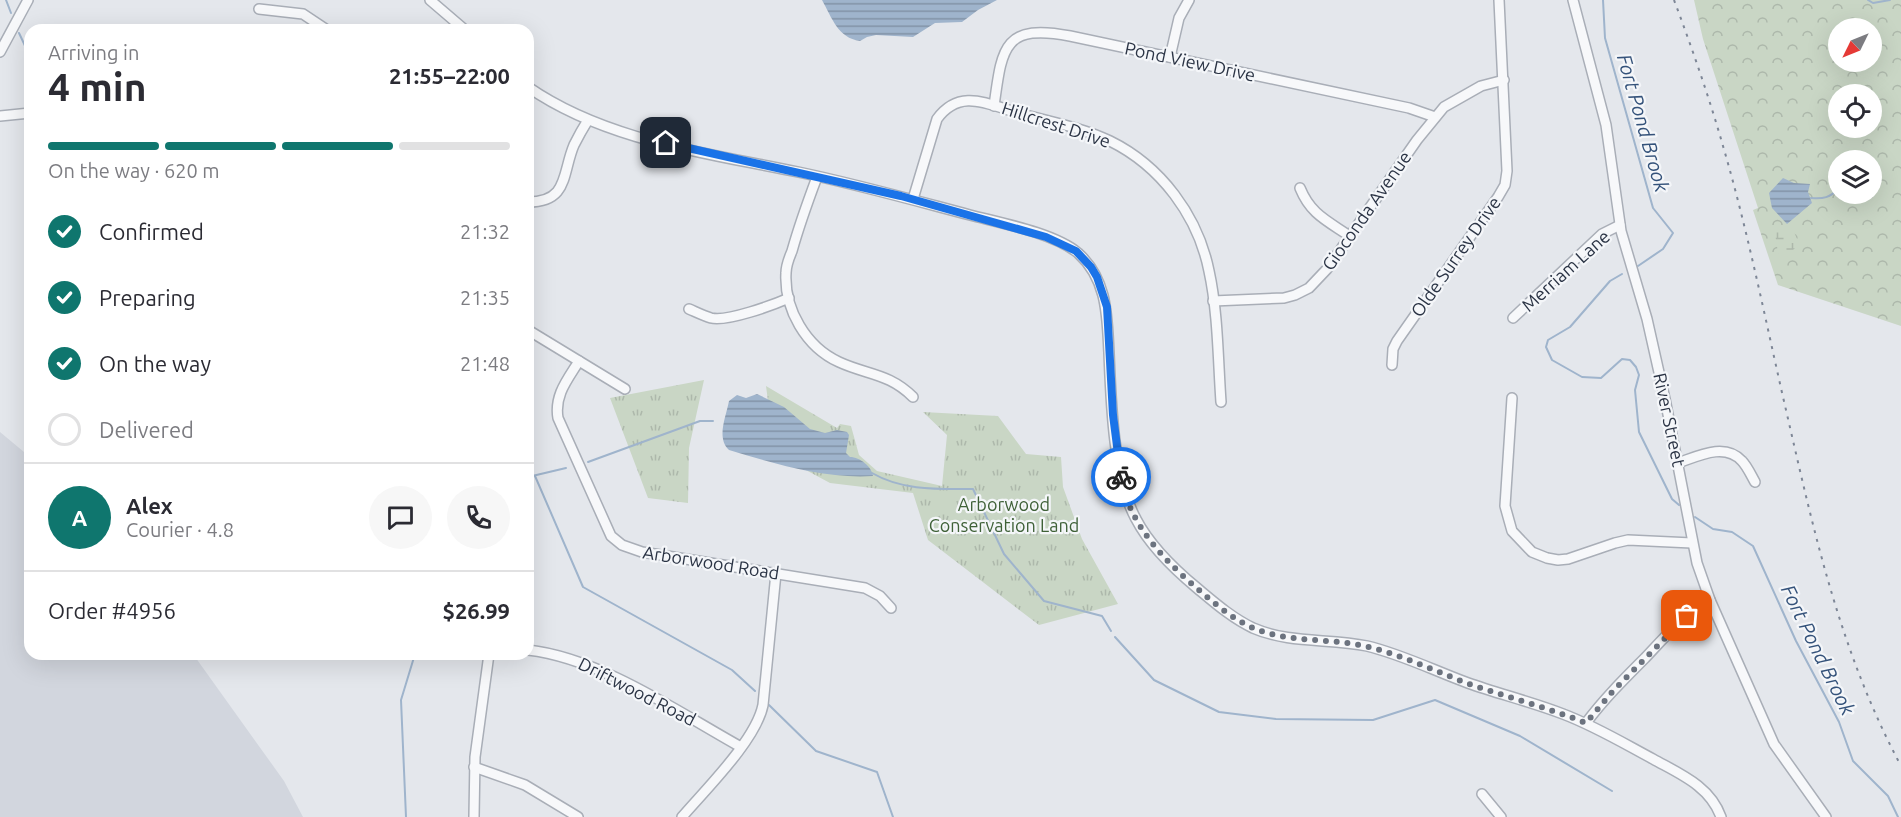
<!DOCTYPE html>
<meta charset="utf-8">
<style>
:root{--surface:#fff;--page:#f7f7f7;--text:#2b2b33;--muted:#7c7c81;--line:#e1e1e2;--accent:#0f766e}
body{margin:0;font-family:Ubuntu,sans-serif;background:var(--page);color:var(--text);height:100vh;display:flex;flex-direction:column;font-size:22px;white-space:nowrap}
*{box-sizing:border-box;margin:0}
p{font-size:20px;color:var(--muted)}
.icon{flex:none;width:33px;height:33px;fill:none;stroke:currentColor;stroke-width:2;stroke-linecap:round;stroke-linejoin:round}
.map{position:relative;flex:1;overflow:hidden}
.panel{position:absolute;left:24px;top:24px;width:510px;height:636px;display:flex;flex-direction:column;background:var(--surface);border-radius:18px;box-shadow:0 6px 24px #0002}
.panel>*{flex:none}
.needle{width:39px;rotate:227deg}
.controls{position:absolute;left:1828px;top:18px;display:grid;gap:12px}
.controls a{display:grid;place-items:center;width:54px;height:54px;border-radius:50%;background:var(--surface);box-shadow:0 6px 24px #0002;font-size:30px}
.pin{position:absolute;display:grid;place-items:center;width:51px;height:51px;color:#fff;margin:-26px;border-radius:12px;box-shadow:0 3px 9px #0006}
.courier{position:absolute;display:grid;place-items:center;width:60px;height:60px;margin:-30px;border:4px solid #1a73e8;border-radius:50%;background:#fff;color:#222;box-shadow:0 2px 8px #0007}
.overview em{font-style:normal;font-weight:700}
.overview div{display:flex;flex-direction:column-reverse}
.overview{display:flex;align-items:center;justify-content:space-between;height:102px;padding:0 24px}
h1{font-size:39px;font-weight:700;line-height:45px}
.bar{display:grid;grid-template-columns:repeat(4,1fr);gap:9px 6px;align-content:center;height:72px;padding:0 24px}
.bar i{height:8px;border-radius:4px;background:var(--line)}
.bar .selected{background:var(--accent)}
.bar p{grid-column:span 4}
.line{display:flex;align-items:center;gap:15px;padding:0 24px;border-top:2px solid var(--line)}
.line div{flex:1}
.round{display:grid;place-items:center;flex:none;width:63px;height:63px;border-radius:32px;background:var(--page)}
ol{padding:0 24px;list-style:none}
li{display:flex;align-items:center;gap:18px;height:66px}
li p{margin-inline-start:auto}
li .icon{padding:6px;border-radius:50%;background:var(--accent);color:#fff;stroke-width:4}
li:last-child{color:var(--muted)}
li i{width:33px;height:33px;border:3px solid var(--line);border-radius:50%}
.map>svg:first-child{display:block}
.built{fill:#d2d6de}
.forest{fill:url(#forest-crowns);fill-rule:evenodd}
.wetland{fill:url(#wetland-marsh)}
.park{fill:url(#park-tufts)}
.water{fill:url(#water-rules)}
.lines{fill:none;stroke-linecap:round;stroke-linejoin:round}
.stream{stroke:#9fb4cc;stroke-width:2}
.minor-casing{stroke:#a9aeb7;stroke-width:12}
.minor{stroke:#f7f8fa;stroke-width:9}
.rail{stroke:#7d8696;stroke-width:2;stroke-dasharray:3 6;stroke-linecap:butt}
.done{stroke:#6c737f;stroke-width:6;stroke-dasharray:0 10.8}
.route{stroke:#1a73e8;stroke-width:8}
.labels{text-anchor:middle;stroke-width:4.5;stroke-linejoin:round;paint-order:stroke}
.street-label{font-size:18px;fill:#2b3445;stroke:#f4f6f9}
.park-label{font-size:18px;fill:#3f6138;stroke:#f4f6f9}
.water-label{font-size:20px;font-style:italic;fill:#34527a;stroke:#f4f6f9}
</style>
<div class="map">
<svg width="1901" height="817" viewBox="0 0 1901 817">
<defs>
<pattern id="forest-crowns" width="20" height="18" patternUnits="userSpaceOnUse" patternTransform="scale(1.5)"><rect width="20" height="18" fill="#c9d6c5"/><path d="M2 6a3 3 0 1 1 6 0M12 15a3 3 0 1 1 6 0" fill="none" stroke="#adb8ab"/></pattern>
<pattern id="wetland-marsh" width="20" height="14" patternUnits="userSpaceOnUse" patternTransform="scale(1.5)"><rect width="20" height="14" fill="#c9d6c5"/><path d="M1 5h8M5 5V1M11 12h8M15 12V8" fill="none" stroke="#adb8ab"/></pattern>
<pattern id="park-tufts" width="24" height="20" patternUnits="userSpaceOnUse" patternTransform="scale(1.5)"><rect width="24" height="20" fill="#c9d6c5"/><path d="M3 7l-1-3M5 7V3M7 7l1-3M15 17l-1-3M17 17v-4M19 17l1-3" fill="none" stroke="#adb8ab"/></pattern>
<pattern id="water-rules" width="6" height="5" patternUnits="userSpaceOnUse" patternTransform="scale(1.5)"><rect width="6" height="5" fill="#9fb4cc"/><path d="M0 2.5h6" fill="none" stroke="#8293a7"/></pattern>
</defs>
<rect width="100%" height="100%" fill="#e4e7ec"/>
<path class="built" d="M0 432 30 457V654H193L284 781 303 817H0Z"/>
<path class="forest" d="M1694 0H1901V326L1778 285 1753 210 1758 208 1703 39ZM1839 28H1872V62H1839ZM1839 94H1872V128H1839ZM1839 160H1872V194H1839Z"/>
<g class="wetland">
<path d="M1851 147H1863L1867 160H1839V174L1835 162Z"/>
<path d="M1779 227 1794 232 1799 244 1786 257 1778 253 1775 233Z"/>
</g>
<g class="park">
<path d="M704 380 689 448 688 503 648 498 610 398Z"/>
<path d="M766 386 837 428 840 424 851 426 859 455 877 471 942 486 947 435 923 412 998 416 1026 454 1061 457 1063 487 1082 539 1118 604 1039 625 928 540 913 493 830 483 748 439 768 401Z"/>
</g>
<g class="water">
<path d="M822 0H997L978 10 962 22 935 23 913 37 876 35 867 37 860 41C838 38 832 18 822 0Z"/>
<path d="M1783 178 1794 183 1810 184 1808 192 1812 203 1787 224 1772 208 1769 193Z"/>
<path d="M757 394 784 407 810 429 825 433 837 430 847 432 849 435 846 453 850 457C860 457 872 467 873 476 824 479 776 464 729 450 716 438 726 417 729 401L737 395 746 398Z"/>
</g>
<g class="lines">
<g class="stream">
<path d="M6 0 11 13"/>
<path d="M1603 0 1605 38 1653 208 1673 233 1663 249 1638 266"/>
<path d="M1868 0 1873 3 1890 0"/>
<path d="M19 33 27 50 30 76"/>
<path d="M1811 198C1823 199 1830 198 1839 188"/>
<path d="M1622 274 1610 281 1570 327 1548 340 1546 347 1552 360 1582 377 1601 378 1622 359 1630 360 1636 367 1639 375 1635 390 1639 432 1672 499 1679 505"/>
<path d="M588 462 700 421H713"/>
<path d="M872 473C903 491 938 489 973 489L1004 554 1044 601 1102 616 1111 631"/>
<path d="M535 476 583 587 732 670 755 691"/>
<path d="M528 477 566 468"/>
<path d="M1695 517 1713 529 1732 532 1753 546 1796 641 1839 722 1853 761 1888 796 1898 817"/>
<path d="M1115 637 1154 680 1219 712 1276 719 1373 720 1435 700 1520 736 1612 791"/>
<path d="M769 705 816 751 877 772 893 817"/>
<path d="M406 817 401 700 415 654"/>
</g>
<g class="minor-casing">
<g id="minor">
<path d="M430 0 465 30"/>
<path d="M1573 0 1606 125 1621 231 1647 319 1665 399 1697 563 1710 600 1774 744 1826 817"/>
<path d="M259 9 303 14 327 30"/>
<path d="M0 52 28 0"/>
<path d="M1170 57 1179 18 1189 0"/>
<path d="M528 87C606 141 707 153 798 172 856 184 913 200 970 215 1001 223 1054 233 1078 253 1108 280 1107 317 1109 353 1111 401 1113 477 1136 519 1150 546 1174 569 1197 588 1215 603 1232 618 1253 628 1290 644 1329 638 1367 646 1401 654 1435 671 1468 683 1499 694 1532 702 1563 714 1595 726 1623 743 1653 759 1680 774 1710 786 1721 817"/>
<path d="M994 106C1002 48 1003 23 1070 36L1409 108 1435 117"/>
<path d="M0 116 30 113"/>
<path d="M817 177C808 201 799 226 792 251 789 258 786 265 786 273 784 309 806 347 839 362 867 375 889 373 913 397"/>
<path d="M1300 188C1311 215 1328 221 1351 237"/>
<path d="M913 199 937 119C959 89 985 103 1015 112 1046 121 1081 127 1110 141 1161 166 1198 216 1209 271 1218 312 1218 360 1221 402"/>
<path d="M528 202C569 202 562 173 574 145 578 137 583 128 588 120"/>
<path d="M1213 301 1284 298 1295 295 1309 288 1327 269 1417 140 1444 107 1481 86 1504 80"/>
<path d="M689 309C696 312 704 316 711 318 727 322 773 305 789 298"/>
<path d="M1513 318 1602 234 1620 225"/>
<path d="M528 330 625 389"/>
<path d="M579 361C568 379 554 395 558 418L611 536 622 545 642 552 865 588 880 596 891 608"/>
<path d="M1392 365 1393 349 1397 341 1498 197 1505 185 1507 171 1499 0"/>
<path d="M1512 398 1505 506 1512 531 1532 552 1547 558 1558 560 1568 559 1615 543 1628 540 1692 543"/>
<path d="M1678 463C1698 456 1725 442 1742 461 1747 466 1751 475 1755 482"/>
<path d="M528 650C600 658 678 712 741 747"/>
<path d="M1586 723C1603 700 1624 679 1645 658 1664 638 1685 613 1710 600"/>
<path d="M474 767 525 785 578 817"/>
<path d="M1482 794 1501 817"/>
<path d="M474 817 475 757 489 654"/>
<path d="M682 817C706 789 756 740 763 705L776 573"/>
</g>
</g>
<use href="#minor" class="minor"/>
<path class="rail" d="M1674 0C1692 48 1709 97 1723 146 1747 228 1764 313 1783 397 1813 527 1838 648 1901 766"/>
</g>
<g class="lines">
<path class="done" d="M1121 477C1129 527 1169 565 1206 596 1225 612 1244 627 1268 633 1303 643 1341 638 1376 649 1408 658 1438 672 1469 684 1508 697 1548 708 1586 723L1613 691 1687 616"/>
<path class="route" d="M666 143 901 196 1046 237 1076 251 1091 267 1097 277 1107 307 1113 415 1121 477"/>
</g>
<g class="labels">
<g class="street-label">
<text transform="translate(1190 62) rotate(12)" y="6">Pond View Drive</text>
<text transform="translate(1056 125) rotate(18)" y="6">Hillcrest Drive</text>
<text transform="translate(1367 211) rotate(-55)" y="6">Gioconda Avenue</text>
<text transform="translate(1456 257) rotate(-55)" y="6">Olde Surrey Drive</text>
<text transform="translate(1566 271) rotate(-42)" y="6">Merriam Lane</text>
<text transform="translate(1669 420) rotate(78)" y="6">River Street</text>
<text transform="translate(711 563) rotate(9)" y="6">Arborwood Road</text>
<text transform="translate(637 692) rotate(27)" y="6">Driftwood Road</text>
</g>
<g class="park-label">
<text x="1004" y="511">Arborwood<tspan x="1004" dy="21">Conservation Land</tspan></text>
</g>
<g class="water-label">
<text transform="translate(1643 123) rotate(74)" y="7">Fort Pond Brook</text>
<text transform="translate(1818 650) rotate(64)" y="7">Fort Pond Brook</text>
</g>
</g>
</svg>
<div class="controls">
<a><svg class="needle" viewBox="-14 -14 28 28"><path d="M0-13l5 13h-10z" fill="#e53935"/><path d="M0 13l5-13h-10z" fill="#7c7c81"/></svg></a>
<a><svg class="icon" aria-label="locate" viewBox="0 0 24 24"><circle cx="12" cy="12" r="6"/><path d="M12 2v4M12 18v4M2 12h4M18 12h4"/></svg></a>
<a><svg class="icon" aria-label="layers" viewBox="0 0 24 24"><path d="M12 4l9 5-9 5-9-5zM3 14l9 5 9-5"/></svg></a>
</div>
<div class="pin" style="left:1687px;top:616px;background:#ea580c"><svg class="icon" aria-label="bag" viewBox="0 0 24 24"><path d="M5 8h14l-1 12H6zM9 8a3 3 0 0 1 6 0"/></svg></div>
<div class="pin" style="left:666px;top:143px;background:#1f2937"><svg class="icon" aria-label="home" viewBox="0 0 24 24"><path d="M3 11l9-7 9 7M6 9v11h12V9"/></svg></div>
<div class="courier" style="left:1121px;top:477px"><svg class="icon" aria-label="bike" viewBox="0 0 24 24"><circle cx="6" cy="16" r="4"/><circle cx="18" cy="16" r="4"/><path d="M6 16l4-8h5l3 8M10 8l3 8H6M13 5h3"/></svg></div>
<section class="panel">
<div class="overview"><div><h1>4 min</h1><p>Arriving in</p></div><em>21:55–22:00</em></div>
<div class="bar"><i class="selected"></i><i class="selected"></i><i class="selected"></i><i></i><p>On the way · 620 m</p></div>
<ol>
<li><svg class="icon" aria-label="check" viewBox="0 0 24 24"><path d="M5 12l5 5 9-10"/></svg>Confirmed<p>21:32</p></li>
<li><svg class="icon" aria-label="check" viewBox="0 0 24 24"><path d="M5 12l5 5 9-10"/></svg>Preparing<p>21:35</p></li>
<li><svg class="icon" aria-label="check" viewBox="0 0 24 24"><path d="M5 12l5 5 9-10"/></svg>On the way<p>21:48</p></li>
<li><i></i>Delivered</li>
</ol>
<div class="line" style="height:108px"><b class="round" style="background:var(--accent);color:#fff">A</b><div><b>Alex</b><p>Courier · 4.8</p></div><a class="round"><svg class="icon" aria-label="chat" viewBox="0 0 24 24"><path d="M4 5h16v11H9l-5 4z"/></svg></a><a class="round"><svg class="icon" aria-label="phone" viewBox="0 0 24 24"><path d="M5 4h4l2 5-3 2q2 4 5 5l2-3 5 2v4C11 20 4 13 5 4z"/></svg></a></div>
<div class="line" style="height:78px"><div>Order #4956</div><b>$26.99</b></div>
</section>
</div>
